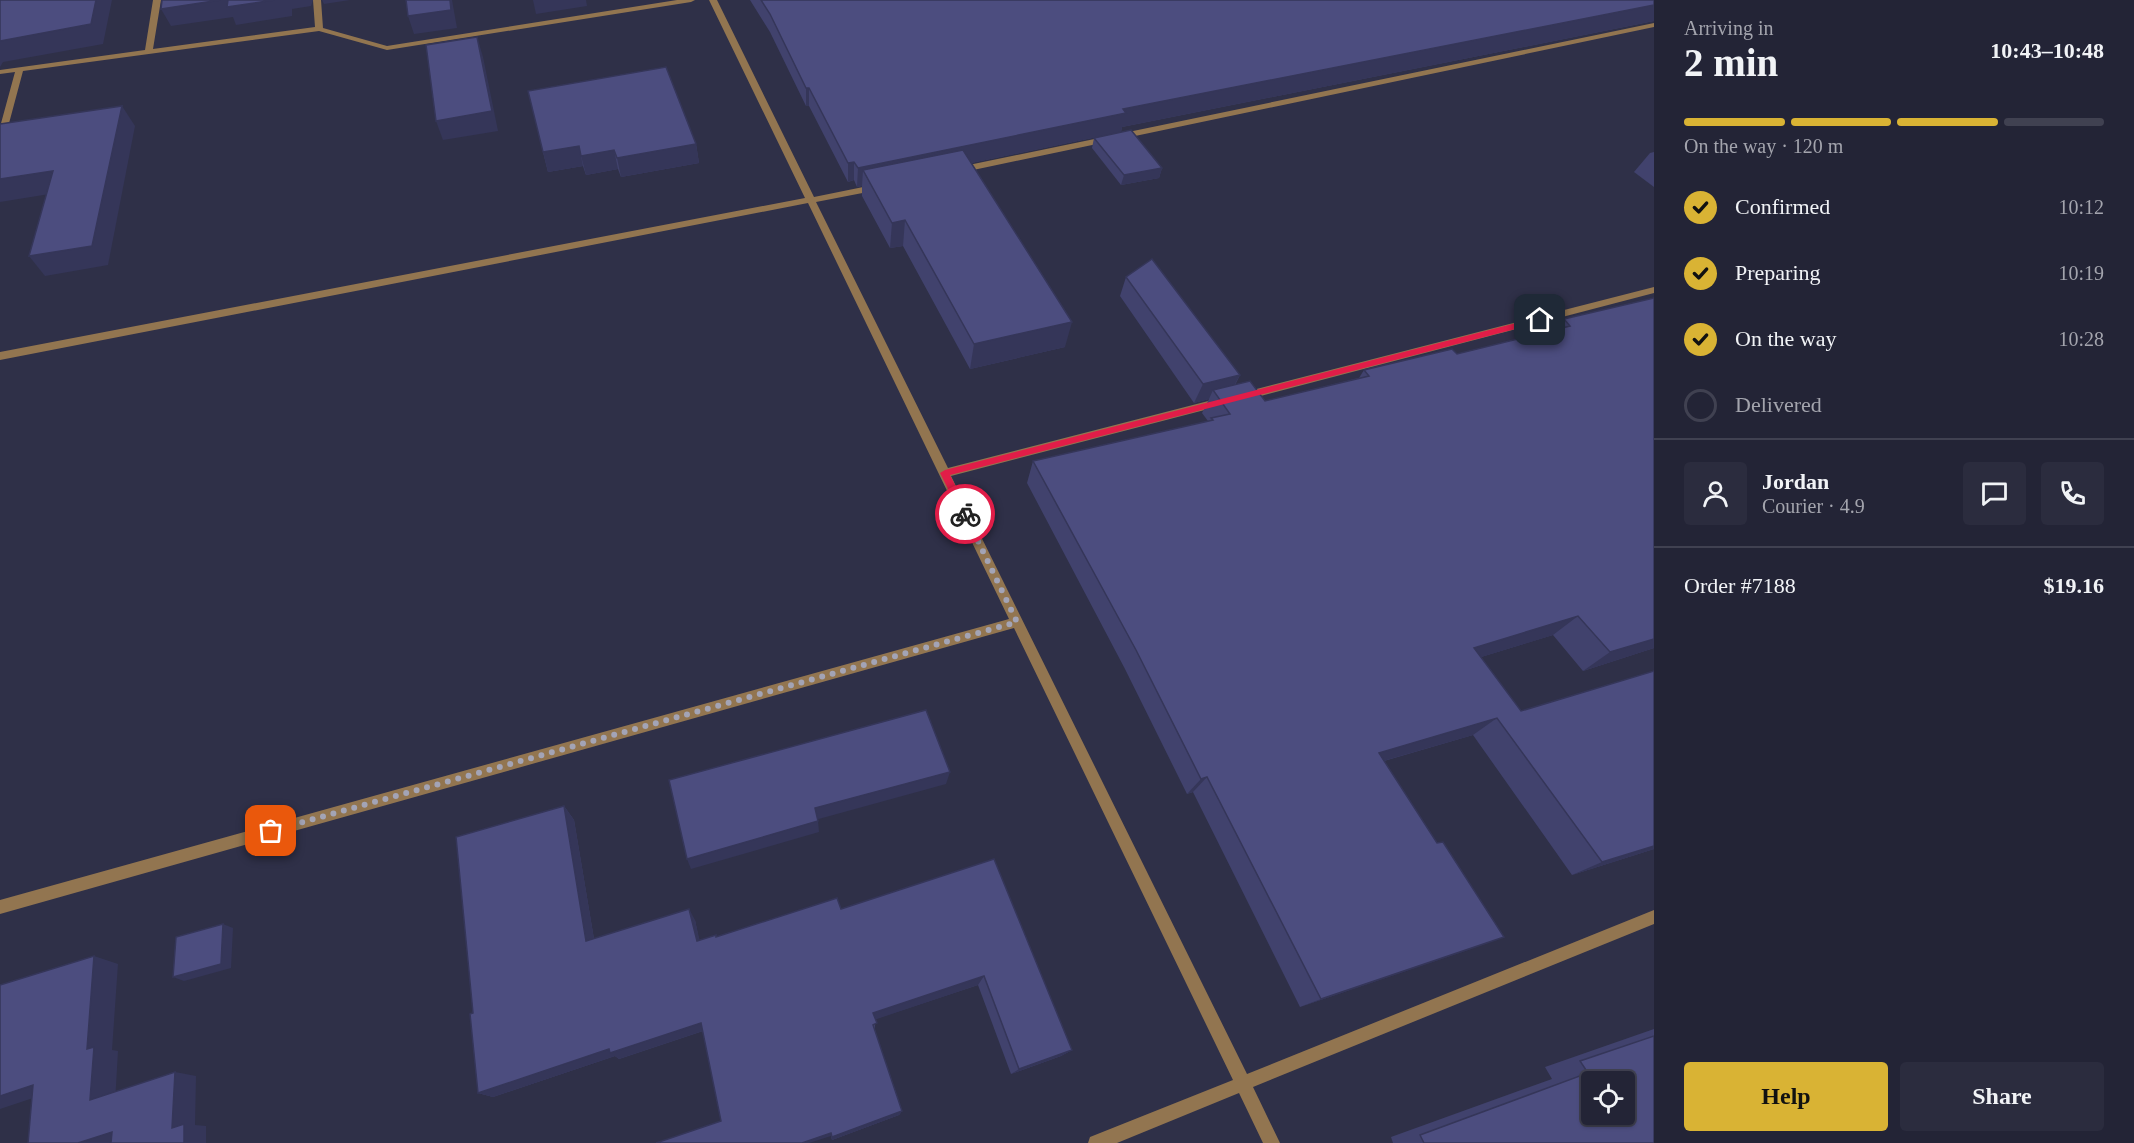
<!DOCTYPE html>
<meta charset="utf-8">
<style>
:root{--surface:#232436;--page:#2b2c3e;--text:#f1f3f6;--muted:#a3a4ad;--line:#404151;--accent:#d9b334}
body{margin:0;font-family:"Times New Roman",serif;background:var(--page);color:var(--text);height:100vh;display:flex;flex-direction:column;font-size:22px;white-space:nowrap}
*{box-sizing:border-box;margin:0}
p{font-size:20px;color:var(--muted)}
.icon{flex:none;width:33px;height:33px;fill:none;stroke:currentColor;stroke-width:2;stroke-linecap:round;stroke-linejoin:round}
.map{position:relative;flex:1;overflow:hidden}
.side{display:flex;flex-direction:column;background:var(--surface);width:480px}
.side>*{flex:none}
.fabs{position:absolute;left:1581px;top:1071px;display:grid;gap:12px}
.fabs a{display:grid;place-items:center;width:54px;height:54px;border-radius:6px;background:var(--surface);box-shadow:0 2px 4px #0004,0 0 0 2px var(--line);font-size:30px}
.pin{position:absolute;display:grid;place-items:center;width:51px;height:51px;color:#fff;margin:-26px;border-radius:12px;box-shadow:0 3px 9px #0006}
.courier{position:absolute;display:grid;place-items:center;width:60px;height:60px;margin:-30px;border:4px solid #e11d48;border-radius:50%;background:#fff;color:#222;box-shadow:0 2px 8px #0007}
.headline em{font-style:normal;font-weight:600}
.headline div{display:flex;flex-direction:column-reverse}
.headline{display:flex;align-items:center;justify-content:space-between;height:102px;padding:0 30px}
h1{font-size:39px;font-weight:600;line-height:45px}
.bar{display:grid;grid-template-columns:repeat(4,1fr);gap:9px 6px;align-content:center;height:72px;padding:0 30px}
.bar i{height:8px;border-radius:4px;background:var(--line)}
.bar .on{background:var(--accent)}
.bar p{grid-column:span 4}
.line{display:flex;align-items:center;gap:15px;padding:0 30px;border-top:2px solid var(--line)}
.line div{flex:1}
.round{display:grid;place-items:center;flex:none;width:63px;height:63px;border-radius:6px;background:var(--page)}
ol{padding:0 30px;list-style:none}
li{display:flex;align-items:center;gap:18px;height:66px}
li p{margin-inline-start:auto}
li .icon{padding:6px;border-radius:50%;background:var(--accent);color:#111;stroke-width:4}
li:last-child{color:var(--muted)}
li i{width:33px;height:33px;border:3px solid var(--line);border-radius:50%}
.cta{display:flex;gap:12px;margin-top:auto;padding:12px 30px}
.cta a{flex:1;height:69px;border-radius:6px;background:var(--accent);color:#111;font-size:24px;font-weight:600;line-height:69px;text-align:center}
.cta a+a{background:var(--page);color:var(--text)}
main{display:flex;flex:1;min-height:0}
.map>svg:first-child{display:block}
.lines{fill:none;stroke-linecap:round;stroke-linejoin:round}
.street{fill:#927550;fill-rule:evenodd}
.wall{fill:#41426d}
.shaded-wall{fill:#353659}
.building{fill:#4c4d7f;stroke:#353659;stroke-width:1.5;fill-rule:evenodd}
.route{fill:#e11d48}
.done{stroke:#a3a4b6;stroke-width:6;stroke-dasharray:0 10.8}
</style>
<main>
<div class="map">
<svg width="1654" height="1143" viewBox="0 0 1654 1143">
<rect width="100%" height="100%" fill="#2f3048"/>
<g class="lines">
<g class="street">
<path d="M153 0H161L153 49 315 27 313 0H321L323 28 387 46 677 0H695L691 2 387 50 319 31 23 71 4 142 0 145V127L15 72 0 74V70L145 50Z"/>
<path d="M709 0H717L814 197 878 184 882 187 878 190 816 202 948 468 1220 398 1225 402 1220 406 951 476 1247 1074 1654 910V924L1253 1087 1280 1143H1263L1239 1093 1117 1143H1088L1090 1137 1233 1080 1014 628 0 914V900L1009 619 808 203 0 360V352L805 198Z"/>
<path d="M1654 23V27L959 173 955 170 959 167Z"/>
<path d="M1654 287V293L1245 400 1240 396 1245 392Z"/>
</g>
</g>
<g class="wall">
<path d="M750 0H1654V21L1122 127 1121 132 971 163 1065 347 970 369 903 246 890 248 862 196V186L857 187 854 180 848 182 809 106H806L770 32Z"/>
<path d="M1094 138 1162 168 1159 178 1121 185 1092 148Z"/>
<path d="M696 144 699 163 621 177 618 169 586 175 583 166 548 172 543 152Z"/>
<path d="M1654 152V187L1634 172 1650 153Z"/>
<path d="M1126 277 1240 375 1235 385 1265 401 1359 378 1364 370 1457 354 1555 330 1564 319 1654 298V648L1583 671 1553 635 1481 657 1521 711 1654 671V849L1572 875 1473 735 1384 761 1437 843 1504 937 1300 1007 1193 792 1187 794 1125 669 1027 483 1033 461 1208 421 1202 413 1209 399 1194 403 1120 296Z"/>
<path d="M564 806 574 820 594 939 695 920 699 940 717 937 841 909 994 859 1072 1050 1061 1056 1011 1074 978 985 875 1019V1030L902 1111 899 1115 832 1140 831 1136 721 1121 703 1031 619 1059 615 1056 493 1097 478 1093 473 1013Z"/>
<path d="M1654 1029V1143H1393L1391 1137 1552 1079 1545 1067Z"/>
</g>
<g class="shaded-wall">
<path d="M96 0H112L103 44 3 62 0 67V41Z"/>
<path d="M220 0H313L311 6 292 9V16L236 25 233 17 171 26 161 9Z"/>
<path d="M322 0H350L324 4Z"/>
<path d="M450 0H452L457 28 414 34 408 16Z"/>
<path d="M533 0H586L587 6 536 14Z"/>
<path d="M1654 5V21L1122 127 1121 132 870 184 863 170 862 186 857 187 858 168 1123 109Z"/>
<path d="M477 37 483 57 498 131 443 140 436 121Z"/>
<rect x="806" y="88" width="3" height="18"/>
<path d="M122 106 135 126 108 265 45 276 29 256Z"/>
<path d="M696 144 699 163 621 177 617 158Z"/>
<path d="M579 146 583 166 548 172 543 152Z"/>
<path d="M614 150 618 169 586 175 581 156Z"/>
<path d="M854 162V180L848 182V163Z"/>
<path d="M1162 168 1159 178 1121 185 1124 175Z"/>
<path d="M53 171 68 191 0 202V179Z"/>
<path d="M905 220 903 246 890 248 892 223Z"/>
<path d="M1072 322 1065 347 970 369 974 344Z"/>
<path d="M1240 375 1230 393 1213 390 1209 399 1194 403 1203 384Z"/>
<path d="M1578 616 1553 635 1452 666 1474 648Z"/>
<path d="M1654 639V648L1583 671 1610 652Z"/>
<path d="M1497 718 1473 735 1359 768 1379 753Z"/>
<path d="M950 772 946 784 815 820V808Z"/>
<path d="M1207 777 1193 792 1187 794 1201 779Z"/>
<path d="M564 806 574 820 596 951 586 941Z"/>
<path d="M818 821 819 832 691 869 687 859Z"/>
<path d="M1654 846V849L1572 875 1602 862Z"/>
<path d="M689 909 695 920 702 951 697 941Z"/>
<path d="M223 924 233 928 231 968 184 981 173 977Z"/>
<path d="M1504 937 1477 947 1300 1007 1321 999Z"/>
<path d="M94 956 118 964 112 1050 118 1051 115 1103 90 1100 87 1049Z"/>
<path d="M984 976 978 985 871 1021 873 1013Z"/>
<path d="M701 1023 706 1030 619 1059 615 1056 493 1097 478 1093 609 1049Z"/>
<path d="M1072 1050 1061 1056 1011 1074 1019 1069Z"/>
<path d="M175 1072 196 1076 195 1125 206 1126V1143H184L172 1128Z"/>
<path d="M33 1085 60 1089 0 1109V1096Z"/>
<path d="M902 1111 899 1115 832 1140V1137Z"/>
<path d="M112 1132 136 1134 109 1143H78Z"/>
<path d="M831 1133V1136L809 1143H802Z"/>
</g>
<g class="building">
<path d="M0 0H96L91 24 0 41Z"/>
<path d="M162 0H220L161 9Z"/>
<path d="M228 0H274L227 7Z"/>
<path d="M406 0H450L451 10 408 16Z"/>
<path d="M761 0H1654V5L1123 109 1126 113 858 168 854 162 848 163 809 88H806L770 14Z"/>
<path d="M477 37 492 111 436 121 426 45Z"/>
<path d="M666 67 696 144 617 158 614 150 581 156 579 146 543 152 528 91Z"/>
<path d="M122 106 92 246 29 256 53 171 0 179V124Z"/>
<path d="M1131 130 1162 168 1124 175 1094 138Z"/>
<path d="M963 150 1072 322 974 344 905 220 892 223 863 170Z"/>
<path d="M1152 259 1240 375 1203 384 1126 277Z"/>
<path d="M1654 298V639L1610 652 1578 616 1474 648 1521 711 1654 671V846L1602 862 1497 718 1379 753 1437 843 1443 842 1504 937 1321 999 1207 777 1201 779 1136 650 1033 461 1213 420 1211 418 1230 414 1213 390 1250 381 1265 401 1369 376 1364 370 1452 349 1457 354 1570 326 1564 319Z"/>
<path d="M926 710 950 772 815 808 818 821 687 859 669 780Z"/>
<path d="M564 806 586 941 689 909 697 941 716 935V937L837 898 841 909 994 859 1072 1050 1019 1069 984 976 873 1013 877 1023 873 1025 902 1111 832 1137 831 1133 802 1143H656L721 1121 701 1023 610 1053 609 1049 478 1093 470 1014 473 1013 456 837Z"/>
<path d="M223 924 221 964 173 977 176 937Z"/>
<path d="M94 956 87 1049 94 1047 90 1100 175 1072 172 1128 184 1124V1143H111L112 1132 78 1143H28L33 1085 0 1096V985Z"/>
<path d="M1654 1036V1143H1424L1420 1135 1588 1073 1580 1061ZM1592 1082H1624V1114H1592Z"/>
</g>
<path class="route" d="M1540 317 1542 322 950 475 970 514 965 518 962 517 940 473 945 470Z"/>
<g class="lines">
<path class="done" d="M271 831 1017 622 965 514"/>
</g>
</svg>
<div class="fabs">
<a><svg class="icon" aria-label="locate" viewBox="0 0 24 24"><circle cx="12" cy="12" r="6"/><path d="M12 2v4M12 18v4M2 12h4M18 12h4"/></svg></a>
</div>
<div class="pin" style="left:271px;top:831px;background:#ea580c"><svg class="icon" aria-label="bag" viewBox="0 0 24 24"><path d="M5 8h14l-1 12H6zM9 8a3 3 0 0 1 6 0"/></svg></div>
<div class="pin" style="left:1540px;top:320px;background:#1f2937"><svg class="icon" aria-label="home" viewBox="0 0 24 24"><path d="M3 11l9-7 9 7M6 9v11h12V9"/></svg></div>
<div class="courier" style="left:965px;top:514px"><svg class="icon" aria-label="bike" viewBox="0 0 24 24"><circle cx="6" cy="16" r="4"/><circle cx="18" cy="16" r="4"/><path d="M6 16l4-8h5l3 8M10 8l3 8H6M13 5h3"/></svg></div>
</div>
<section class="side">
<div class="headline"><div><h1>2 min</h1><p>Arriving in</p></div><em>10:43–10:48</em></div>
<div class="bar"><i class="on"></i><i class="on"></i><i class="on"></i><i></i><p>On the way · 120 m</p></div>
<ol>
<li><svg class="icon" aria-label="check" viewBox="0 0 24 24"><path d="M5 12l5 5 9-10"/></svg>Confirmed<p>10:12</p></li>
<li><svg class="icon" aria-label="check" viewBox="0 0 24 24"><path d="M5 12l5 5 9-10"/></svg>Preparing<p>10:19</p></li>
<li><svg class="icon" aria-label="check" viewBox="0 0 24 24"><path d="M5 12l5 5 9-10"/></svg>On the way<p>10:28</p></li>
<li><i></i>Delivered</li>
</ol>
<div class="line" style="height:108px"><a class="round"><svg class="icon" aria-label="person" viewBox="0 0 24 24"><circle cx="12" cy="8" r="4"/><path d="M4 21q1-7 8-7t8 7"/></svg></a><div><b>Jordan</b><p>Courier · 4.9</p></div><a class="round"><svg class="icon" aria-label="chat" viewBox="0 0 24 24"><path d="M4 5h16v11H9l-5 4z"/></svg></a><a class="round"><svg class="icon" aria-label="phone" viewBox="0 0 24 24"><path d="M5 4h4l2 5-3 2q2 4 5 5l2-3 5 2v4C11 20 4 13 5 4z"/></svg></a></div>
<div class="line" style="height:78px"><div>Order #7188</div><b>$19.16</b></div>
<div class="cta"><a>Help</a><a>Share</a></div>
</section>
</main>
